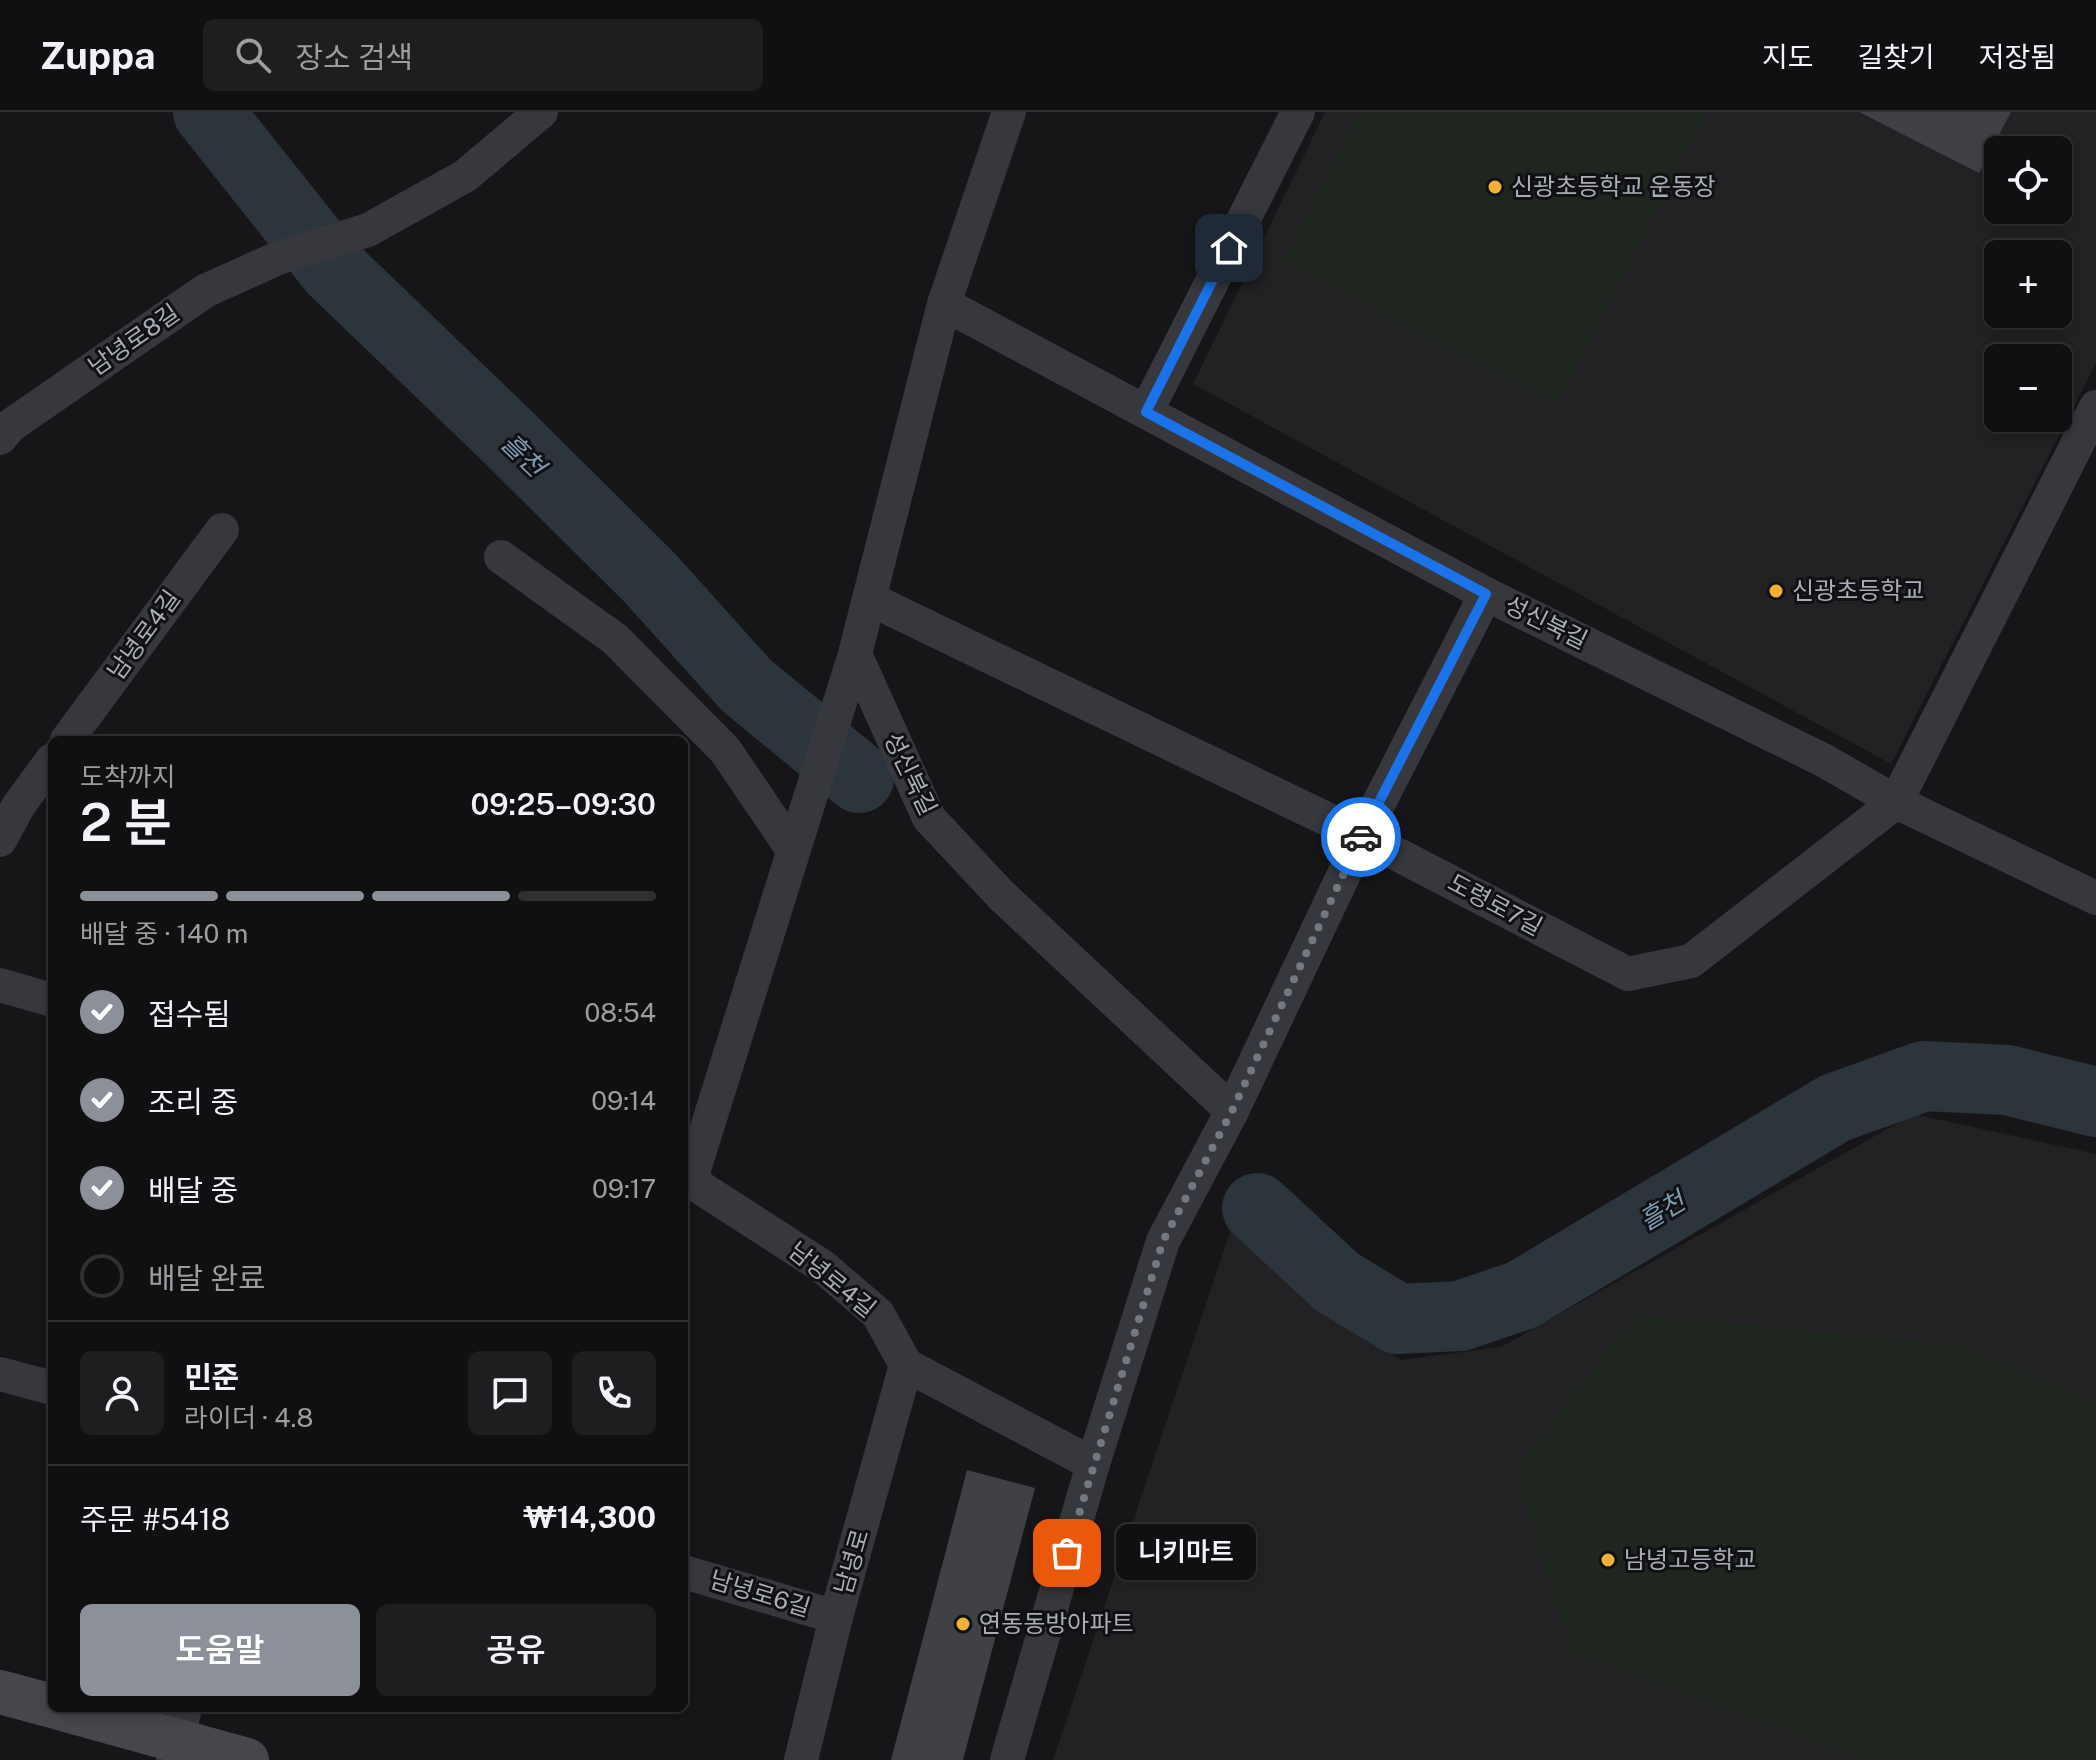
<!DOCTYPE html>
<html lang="ko">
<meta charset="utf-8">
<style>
:root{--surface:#101012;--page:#1e1e20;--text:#f1f3f6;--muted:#9c9d9f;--line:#303032;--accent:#8c9099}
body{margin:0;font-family:"Public Sans","Noto Sans KR",sans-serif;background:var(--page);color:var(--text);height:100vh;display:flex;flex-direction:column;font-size:30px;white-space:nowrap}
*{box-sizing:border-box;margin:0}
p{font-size:26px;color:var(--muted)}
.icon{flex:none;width:44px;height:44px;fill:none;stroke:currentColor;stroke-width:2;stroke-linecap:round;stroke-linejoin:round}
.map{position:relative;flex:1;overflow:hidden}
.panel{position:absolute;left:48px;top:624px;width:640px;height:976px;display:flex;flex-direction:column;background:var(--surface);border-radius:12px;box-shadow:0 4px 12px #0003,0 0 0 2px var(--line)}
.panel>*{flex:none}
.controls{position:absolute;left:1984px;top:24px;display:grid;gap:16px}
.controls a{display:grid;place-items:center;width:88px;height:88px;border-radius:12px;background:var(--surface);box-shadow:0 4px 12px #0003,0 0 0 2px var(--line);font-size:40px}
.pin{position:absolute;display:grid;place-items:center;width:68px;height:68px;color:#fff;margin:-34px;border-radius:16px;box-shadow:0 4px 12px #0006}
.courier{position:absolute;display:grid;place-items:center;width:80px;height:80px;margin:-40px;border:6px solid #1a73e8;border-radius:50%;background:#fff;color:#222;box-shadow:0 2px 10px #0007}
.bubble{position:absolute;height:56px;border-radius:12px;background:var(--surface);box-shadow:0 4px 12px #0003,0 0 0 2px var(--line);font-size:26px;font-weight:600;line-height:56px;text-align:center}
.summary em{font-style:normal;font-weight:600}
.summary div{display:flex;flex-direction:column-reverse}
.summary{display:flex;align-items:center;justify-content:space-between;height:136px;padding:0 32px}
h1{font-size:52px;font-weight:600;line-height:60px}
.bar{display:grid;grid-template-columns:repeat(4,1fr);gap:12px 8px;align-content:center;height:96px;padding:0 32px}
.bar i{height:10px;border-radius:6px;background:var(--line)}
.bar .current{background:var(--accent)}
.bar p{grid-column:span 4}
.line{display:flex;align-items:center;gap:20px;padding:0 32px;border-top:2px solid var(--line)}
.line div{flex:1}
.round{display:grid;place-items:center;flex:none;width:84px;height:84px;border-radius:12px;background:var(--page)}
ol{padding:0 32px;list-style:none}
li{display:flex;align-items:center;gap:24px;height:88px}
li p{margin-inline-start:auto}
li .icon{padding:8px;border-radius:50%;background:var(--accent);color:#fff;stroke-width:4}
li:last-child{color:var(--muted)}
li i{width:44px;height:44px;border:4px solid var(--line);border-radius:50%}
.cta{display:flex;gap:16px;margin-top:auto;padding:16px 32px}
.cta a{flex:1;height:92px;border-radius:12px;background:var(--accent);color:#fff;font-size:32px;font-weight:600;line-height:92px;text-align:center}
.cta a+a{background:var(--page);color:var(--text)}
header{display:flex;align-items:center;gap:48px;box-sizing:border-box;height:112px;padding:0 40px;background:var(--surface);border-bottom:2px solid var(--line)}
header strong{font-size:38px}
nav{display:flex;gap:44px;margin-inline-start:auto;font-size:28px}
.search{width:560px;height:72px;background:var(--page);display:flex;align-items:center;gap:20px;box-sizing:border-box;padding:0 28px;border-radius:12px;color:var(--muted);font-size:30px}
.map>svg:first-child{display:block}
.built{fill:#222225;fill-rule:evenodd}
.park{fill:#1e261f}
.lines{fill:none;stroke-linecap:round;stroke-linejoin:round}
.river{stroke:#2c353c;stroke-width:70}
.building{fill:#404145}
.street{stroke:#37383d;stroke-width:34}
.secondary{stroke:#45474d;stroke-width:44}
.done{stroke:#757880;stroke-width:8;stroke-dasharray:0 14.4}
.route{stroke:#1a73e8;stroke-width:10}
.poi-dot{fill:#f2b134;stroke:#111113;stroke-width:3}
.labels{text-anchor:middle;stroke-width:6;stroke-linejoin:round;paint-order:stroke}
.poi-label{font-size:24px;fill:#a8adb8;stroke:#111113;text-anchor:start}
.street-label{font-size:24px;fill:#a8adb8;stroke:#111113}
.water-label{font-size:26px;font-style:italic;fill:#7f9bb3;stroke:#111113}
</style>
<header>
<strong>Zuppa</strong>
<div class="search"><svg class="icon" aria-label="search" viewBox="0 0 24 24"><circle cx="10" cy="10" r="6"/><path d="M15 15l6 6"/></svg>장소 검색</div>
<nav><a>지도</a><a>길찾기</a><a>저장됨</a></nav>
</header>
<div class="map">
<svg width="2096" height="1648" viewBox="0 0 2096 1648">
<rect width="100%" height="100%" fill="#161618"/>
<g class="built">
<path d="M1325 0H2096V251L1891 652 1193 272ZM1998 38H2058V98H1998ZM1998 142H2058V202H1998ZM1998 246H2058V306H1998Z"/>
<path d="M1914 1002 2096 1042V1648H1053L1231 1117 1401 1248 1501 1235Z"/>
</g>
<g class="park">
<path d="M1360 0H1708L1558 291 1282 151Z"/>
<path d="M1636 1202 1962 1233 2096 1291V1648H1864L1570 1540 1515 1357Z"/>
</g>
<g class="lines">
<g class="river">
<path d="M208 0 333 157 506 323 650 466 746 573 859 666"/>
<path d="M1257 1096 1337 1170 1398 1207 1460 1204 1522 1183 1835 996 1924 964 2007 968 2096 990"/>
</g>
</g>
<g class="building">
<path d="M1859 0H2011L1979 61Z"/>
<path d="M967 1358 1035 1376 963 1648H891Z"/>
</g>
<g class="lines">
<g class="street">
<path d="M944 192 1486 482 1825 649 1896 690 2096 295"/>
<path d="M1146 300 1298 0"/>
<path d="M0 326 10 314 205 179 278 146 368 118 465 64 541 0"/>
<path d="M501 445 615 527 725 638 793 738"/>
<path d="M870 487 1362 724 1628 862 1691 849 1896 690 2096 786"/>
<path d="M855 542 929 706 1001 783 1232 999"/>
<path d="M67 628 222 418"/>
<path d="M0 728 19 693 52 648"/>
<path d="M0 873 52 888"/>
<path d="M684 1065 822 1154 878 1202 906 1253 1093 1352"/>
<path d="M691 1067 855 542 944 192 1009 0"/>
<path d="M0 1262 52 1276"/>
<path d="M684 1460 836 1505"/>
<path d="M173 1648 185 1596"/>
<path d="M801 1648 836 1505 906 1253"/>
<path d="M1007 1648 1093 1352 1163 1129 1232 999 1362 724 1486 482"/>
</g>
<g class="secondary">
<path d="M0 1580 52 1594"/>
<path d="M59 1596 247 1648"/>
</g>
</g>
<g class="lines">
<path class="done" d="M1067 1441 1163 1129 1232 999 1361 725"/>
<path class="route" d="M1229 136 1146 300 1486 482 1361 725"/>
</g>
<g class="poi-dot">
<circle cx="1495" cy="75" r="8"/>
<circle cx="1776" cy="479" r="8"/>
<circle cx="1608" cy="1448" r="8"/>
<circle cx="963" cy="1512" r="8"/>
</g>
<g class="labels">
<g class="poi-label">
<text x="1511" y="83">신광초등학교 운동장</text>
<text x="1792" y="487">신광초등학교</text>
<text x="1624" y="1456">남녕고등학교</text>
<text x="979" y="1520">연동동방아파트</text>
</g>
<g class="street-label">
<text transform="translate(134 228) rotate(-35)" y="8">남녕로8길</text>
<text transform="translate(1546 511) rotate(26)" y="8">성신북길</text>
<text transform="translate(144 523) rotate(-54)" y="8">남녕로4길</text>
<text transform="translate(910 662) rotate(64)" y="8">성신북길</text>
<text transform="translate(1495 793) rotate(28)" y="8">도령로7길</text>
<text transform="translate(832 1168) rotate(39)" y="8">남녕로4길</text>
<text transform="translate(852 1450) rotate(-74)" y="8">남녕로</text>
<text transform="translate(760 1482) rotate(17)" y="8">남녕로6길</text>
</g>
<g class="water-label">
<text transform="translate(523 343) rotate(44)" y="9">흘천</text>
<text transform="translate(1662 1099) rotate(-31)" y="9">흘천</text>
</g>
</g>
</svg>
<div class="controls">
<a><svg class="icon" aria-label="locate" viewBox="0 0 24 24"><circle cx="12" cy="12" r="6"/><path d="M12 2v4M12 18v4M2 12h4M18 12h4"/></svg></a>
<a>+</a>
<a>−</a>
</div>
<div class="pin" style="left:1067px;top:1441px;background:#ea580c"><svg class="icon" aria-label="bag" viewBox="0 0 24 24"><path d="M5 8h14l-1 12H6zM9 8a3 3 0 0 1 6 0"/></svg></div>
<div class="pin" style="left:1229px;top:136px;background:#1f2937"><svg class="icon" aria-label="home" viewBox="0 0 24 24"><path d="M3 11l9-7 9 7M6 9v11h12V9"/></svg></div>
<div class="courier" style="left:1361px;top:725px"><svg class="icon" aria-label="car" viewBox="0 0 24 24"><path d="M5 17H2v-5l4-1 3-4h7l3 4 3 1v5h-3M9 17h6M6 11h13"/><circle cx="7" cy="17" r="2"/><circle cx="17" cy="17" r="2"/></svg></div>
<div class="bubble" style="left:1116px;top:1412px;width:140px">니키마트</div>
<section class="panel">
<div class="summary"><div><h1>2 분</h1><p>도착까지</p></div><em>09:25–09:30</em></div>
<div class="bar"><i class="current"></i><i class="current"></i><i class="current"></i><i></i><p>배달 중 · 140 m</p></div>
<ol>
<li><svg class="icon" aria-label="check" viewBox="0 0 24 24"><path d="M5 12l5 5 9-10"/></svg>접수됨<p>08:54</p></li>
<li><svg class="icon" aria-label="check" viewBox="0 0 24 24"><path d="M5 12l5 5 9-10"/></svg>조리 중<p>09:14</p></li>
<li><svg class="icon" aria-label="check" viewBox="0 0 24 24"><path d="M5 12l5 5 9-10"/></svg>배달 중<p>09:17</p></li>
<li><i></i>배달 완료</li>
</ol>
<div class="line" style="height:144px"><a class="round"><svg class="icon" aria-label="person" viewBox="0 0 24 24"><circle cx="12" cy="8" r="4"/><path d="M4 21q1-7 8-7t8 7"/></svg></a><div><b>민준</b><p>라이더 · 4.8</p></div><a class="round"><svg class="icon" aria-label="chat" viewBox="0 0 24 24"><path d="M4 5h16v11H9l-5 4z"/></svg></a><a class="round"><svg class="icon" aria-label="phone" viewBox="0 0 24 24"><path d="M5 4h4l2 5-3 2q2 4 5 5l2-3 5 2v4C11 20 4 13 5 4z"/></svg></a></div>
<div class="line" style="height:104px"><div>주문 #5418</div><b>₩14,300</b></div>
<div class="cta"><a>도움말</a><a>공유</a></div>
</section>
</div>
